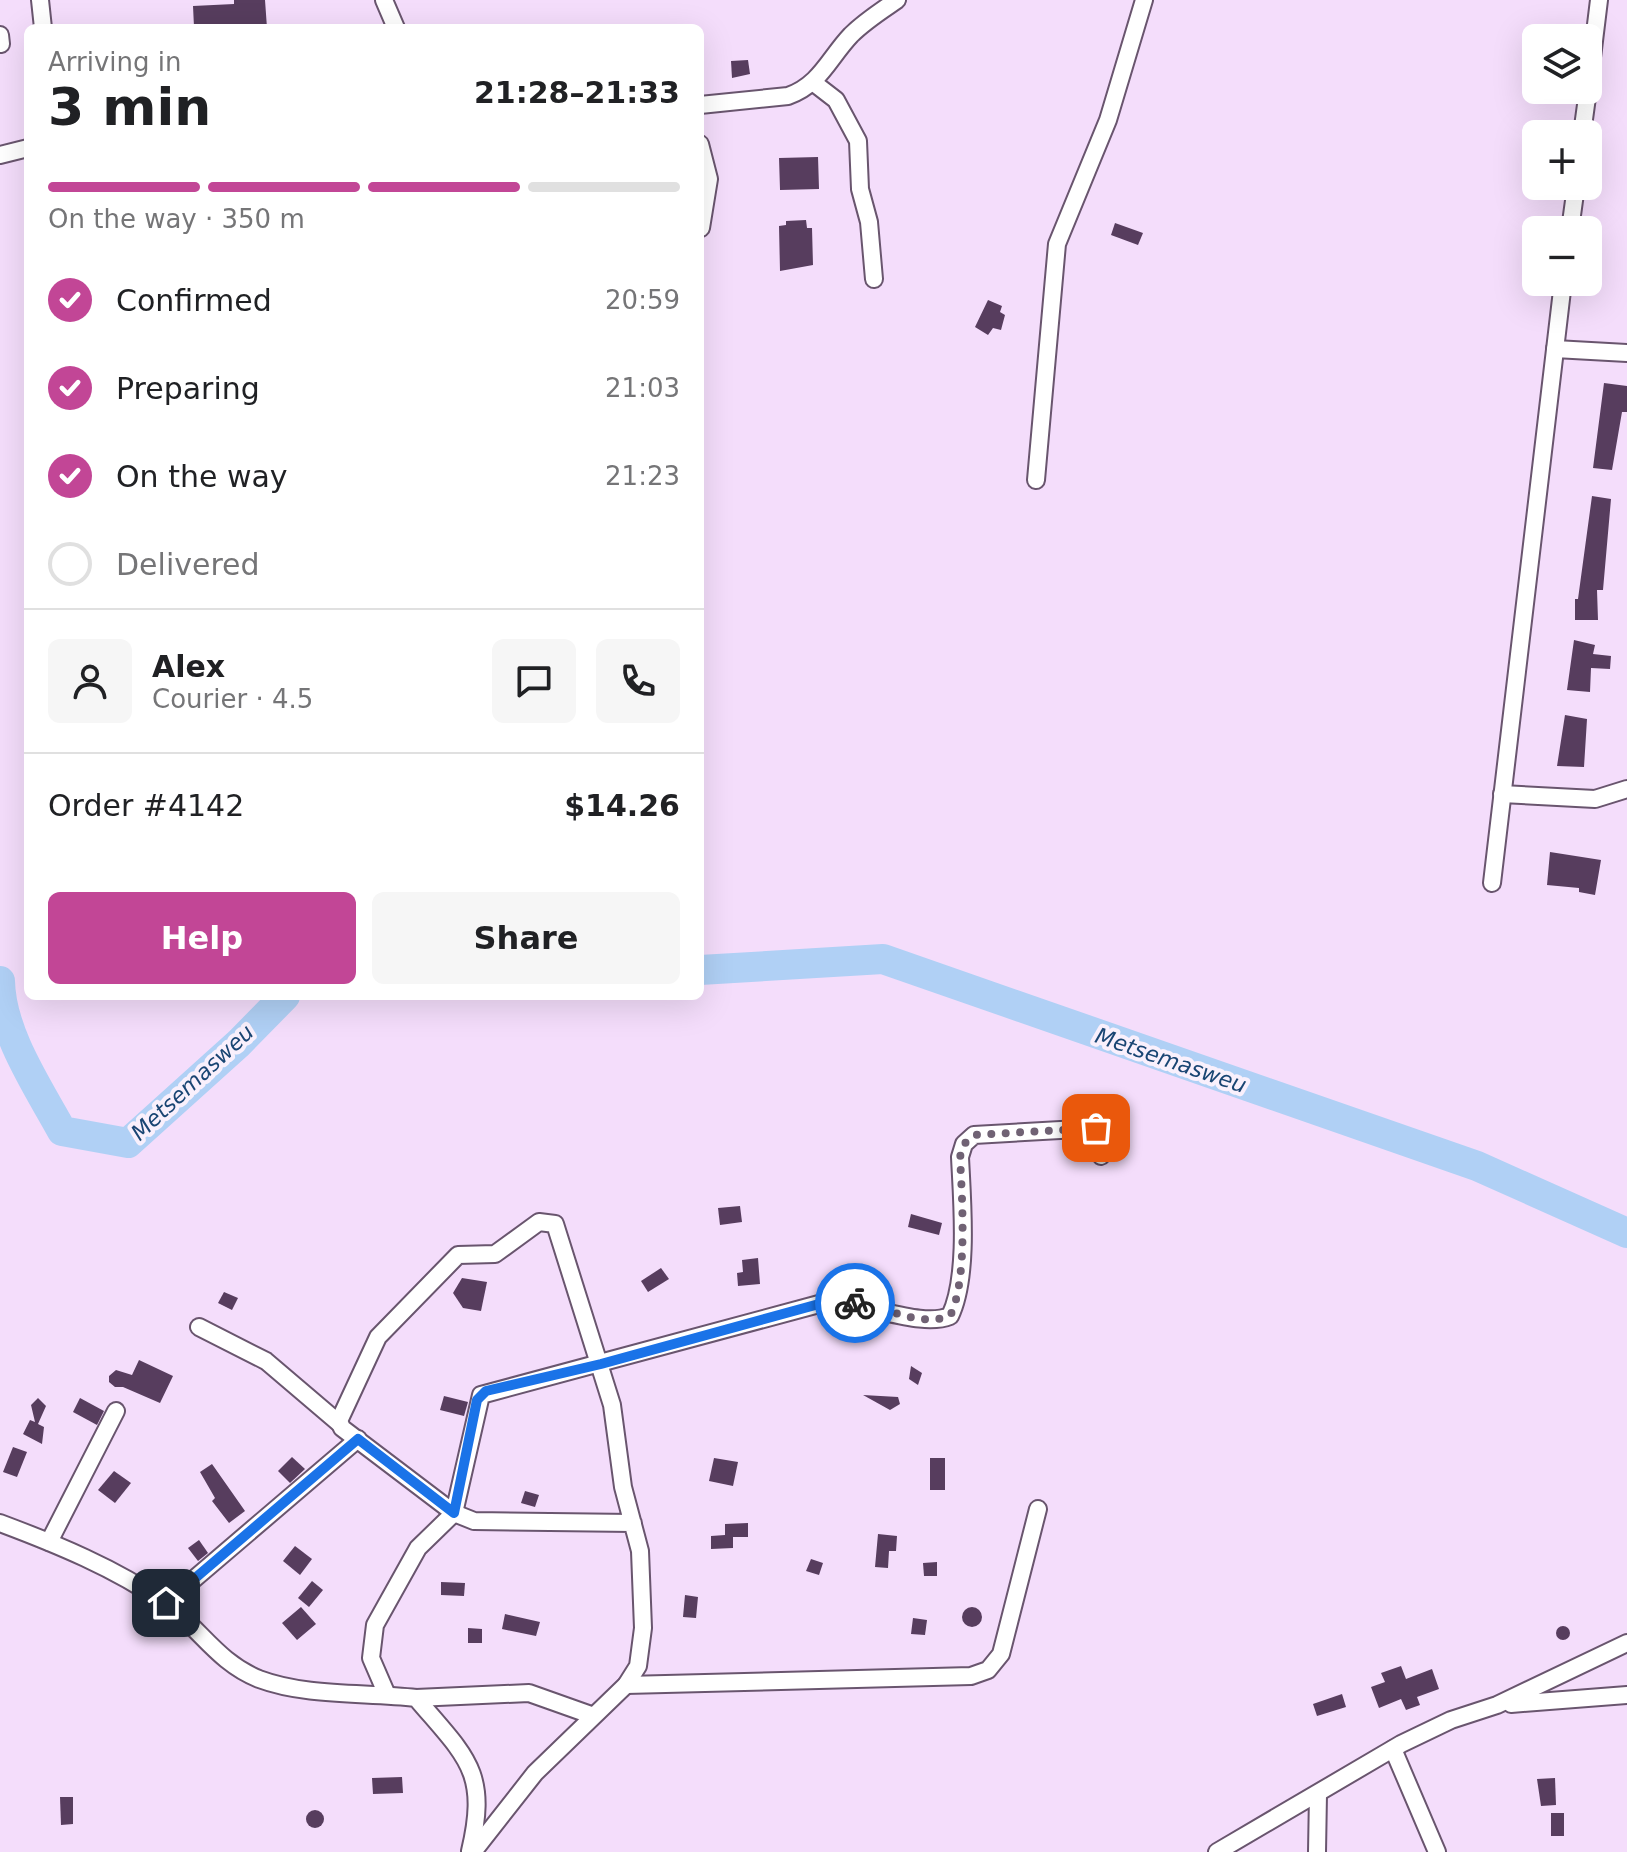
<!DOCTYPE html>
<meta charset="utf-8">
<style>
:root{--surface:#fff;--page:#f6f6f6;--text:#202124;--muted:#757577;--line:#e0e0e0;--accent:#c24696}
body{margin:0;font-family:"DejaVu Sans",sans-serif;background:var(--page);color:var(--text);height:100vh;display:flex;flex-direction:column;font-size:30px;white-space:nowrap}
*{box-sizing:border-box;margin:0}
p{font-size:26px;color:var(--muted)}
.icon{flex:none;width:44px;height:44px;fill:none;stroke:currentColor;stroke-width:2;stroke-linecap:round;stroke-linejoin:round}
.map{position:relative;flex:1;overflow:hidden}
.drawer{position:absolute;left:24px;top:24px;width:680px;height:976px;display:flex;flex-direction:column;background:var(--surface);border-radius:12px;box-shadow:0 8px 32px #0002}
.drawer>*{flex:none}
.controls{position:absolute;left:1522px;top:24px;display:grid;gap:16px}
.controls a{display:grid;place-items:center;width:80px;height:80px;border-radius:12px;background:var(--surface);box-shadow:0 8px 32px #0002;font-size:40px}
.pin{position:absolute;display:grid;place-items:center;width:68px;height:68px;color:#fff;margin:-34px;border-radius:16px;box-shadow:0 4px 12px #0006}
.courier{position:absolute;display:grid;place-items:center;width:80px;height:80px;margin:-40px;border:6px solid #1a73e8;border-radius:50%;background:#fff;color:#222;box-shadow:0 2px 10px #0007}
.headline em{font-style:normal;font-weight:700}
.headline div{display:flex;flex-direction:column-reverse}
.headline{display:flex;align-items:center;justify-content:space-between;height:136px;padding:0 24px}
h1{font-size:52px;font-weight:700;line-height:60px}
.bar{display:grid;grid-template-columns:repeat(4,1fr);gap:12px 8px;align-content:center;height:96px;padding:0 24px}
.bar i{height:10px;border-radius:6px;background:var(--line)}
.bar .on{background:var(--accent)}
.bar p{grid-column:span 4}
.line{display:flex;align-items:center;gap:20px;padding:0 24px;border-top:2px solid var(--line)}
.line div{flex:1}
.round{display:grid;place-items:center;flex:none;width:84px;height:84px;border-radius:12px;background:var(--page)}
ol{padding:0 24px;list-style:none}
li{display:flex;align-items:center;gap:24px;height:88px}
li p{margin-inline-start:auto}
li .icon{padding:8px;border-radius:50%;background:var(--accent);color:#fff;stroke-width:4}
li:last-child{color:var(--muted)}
li i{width:44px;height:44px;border:4px solid var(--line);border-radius:50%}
.button{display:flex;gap:16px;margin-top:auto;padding:16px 24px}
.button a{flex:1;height:92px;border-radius:12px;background:var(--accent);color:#fff;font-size:32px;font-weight:700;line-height:92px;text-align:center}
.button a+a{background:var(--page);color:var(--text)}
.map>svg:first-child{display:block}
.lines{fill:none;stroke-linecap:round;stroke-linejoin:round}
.river{stroke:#b0d0f5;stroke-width:30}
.building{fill:#573d5e}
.street-casing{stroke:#69556e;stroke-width:20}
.street{stroke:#fff;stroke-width:16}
.done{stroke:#706274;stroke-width:8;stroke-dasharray:0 14.4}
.route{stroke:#1a73e8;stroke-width:10}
.labels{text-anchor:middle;stroke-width:8;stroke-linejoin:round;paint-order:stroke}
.water-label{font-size:22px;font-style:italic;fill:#194573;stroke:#f9f0fc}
</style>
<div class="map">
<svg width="1627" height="1852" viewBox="0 0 1627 1852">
<rect width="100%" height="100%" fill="#f4ddfb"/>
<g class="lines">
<g class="river">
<path d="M700 970 883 959 1477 1166 1627 1233"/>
<path d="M0 981C1 1033 38 1087 62 1131L128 1143 239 1043 285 996"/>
</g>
</g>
<g class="building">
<path d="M234 0H265L267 28 194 27 193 6 234 4Z"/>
<path d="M748 60 750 74 732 78 731 61Z"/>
<path d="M818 157 819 189 780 190 779 158Z"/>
<path d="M806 220 807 228H812L813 265 780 271 779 226 786 225V221Z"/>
<path d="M1115 223 1143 233 1138 245 1111 235Z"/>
<path d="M988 300 1002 306 1000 312 1005 315 1001 330 993 328 988 335 975 327Z"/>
<path d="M1604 383 1627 386V412H1622L1612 470 1593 468Z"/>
<path d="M1592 496 1611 499 1603 590H1597L1598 620H1575V599H1578Z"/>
<path d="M1574 640 1595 645 1593 654 1611 656 1610 669 1591 668 1590 692 1567 690Z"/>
<path d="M1565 715 1587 719 1584 767 1557 766Z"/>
<path d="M1550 852 1601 860 1595 895 1579 892V888L1547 885Z"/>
<path d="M740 1206 742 1222 720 1225 718 1208Z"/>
<path d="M911 1214 942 1223 939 1235 908 1227Z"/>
<path d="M758 1258 760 1284 738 1286 737 1273 743 1272 742 1260Z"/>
<path d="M661 1268 669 1279 648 1292 641 1281Z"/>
<path d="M462 1278 487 1282 481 1311 463 1308 453 1293Z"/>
<path d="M224 1292 238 1298 232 1310 218 1303Z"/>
<path d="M139 1360 173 1376 160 1403 123 1387H115L109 1382V1376L116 1370 132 1375Z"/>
<path d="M911 1366 922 1373 918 1385 909 1379Z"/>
<path d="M863 1395 898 1397 900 1404 890 1410Z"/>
<path d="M444 1396 468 1402 464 1416 440 1410Z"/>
<path d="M38 1398 46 1406 38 1424 44 1427 42 1444 23 1434 30 1420 35 1422 31 1405Z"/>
<path d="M80 1398 104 1411 97 1425 73 1412Z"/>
<path d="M13 1447 27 1452 17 1477 3 1472Z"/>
<path d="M292 1457 305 1469 290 1483 278 1471Z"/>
<path d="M714 1458 738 1462 733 1486 709 1481Z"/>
<rect x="930" y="1458" width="15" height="32"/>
<path d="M212 1464 245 1511 229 1523 212 1501 215 1498 200 1472Z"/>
<path d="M114 1471 131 1483 115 1503 98 1490Z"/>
<path d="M525 1491 539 1495 535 1507 521 1503Z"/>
<path d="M748 1523V1537H733V1548L711 1549V1536L725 1535V1524Z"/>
<path d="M878 1534 897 1536 896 1551H889L888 1568 875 1567Z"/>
<path d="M199 1540 208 1553 198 1561 188 1548Z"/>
<path d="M295 1546 312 1559 300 1575 283 1561Z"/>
<path d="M811 1559 823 1563 819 1575 806 1571Z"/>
<path d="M937 1562V1576H924L923 1563Z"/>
<path d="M312 1581 323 1590 309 1607 298 1598Z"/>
<path d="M441 1582 465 1583 464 1596 441 1595Z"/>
<path d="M685 1595 698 1597 696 1618 683 1617Z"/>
<path d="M301 1607 316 1624 297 1640 282 1623Z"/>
<circle cx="972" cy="1617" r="10"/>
<path d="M505 1614 540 1622 536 1636 502 1629Z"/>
<path d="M913 1618 927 1620 925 1635 911 1634Z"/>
<circle cx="1563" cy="1633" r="7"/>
<path d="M468 1628 482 1629V1643H468Z"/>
<path d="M1401 1666 1406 1679 1432 1669 1439 1689 1417 1697 1420 1705 1406 1710 1401 1699 1379 1708 1371 1687 1385 1682 1381 1673Z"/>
<path d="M1342 1694 1346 1707 1317 1716 1313 1704Z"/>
<path d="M402 1777 403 1793 373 1794 372 1778Z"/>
<path d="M1555 1778 1556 1805 1541 1806 1537 1779Z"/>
<path d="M60 1797H73V1824L61 1825Z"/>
<circle cx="315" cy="1819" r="9"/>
<rect x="1551" y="1813" width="13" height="23"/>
</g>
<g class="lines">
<g class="street-casing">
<g id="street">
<path d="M40 0 43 28"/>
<path d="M384 0 396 28"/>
<path d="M0 35 1 44"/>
<path d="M814 83 836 100 858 141 860 189 869 222 874 279"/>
<path d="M1588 90 1599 0"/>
<path d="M700 105 788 96C820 85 829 58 851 35 865 21 881 11 897 0"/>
<path d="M1582 134 1588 90"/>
<path d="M700 144 709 179 701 228"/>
<path d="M0 155 28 148"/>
<path d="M1570 230 1576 186"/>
<path d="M1555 349 1627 353"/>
<path d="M1036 480 1057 244 1108 120 1144 0"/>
<path d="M1502 794 1595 799 1627 789"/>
<path d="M1492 883 1563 282"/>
<path d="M199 1327 266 1361 340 1424"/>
<path d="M0 1523C56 1544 115 1568 165 1603 200 1628 217 1662 259 1679 307 1697 366 1692 416 1698 466 1757 489 1771 470 1851"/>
<path d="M49 1542 116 1411"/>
<path d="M166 1603 358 1439"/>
<path d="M626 1685 971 1676 988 1670 1001 1654 1038 1509"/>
<path d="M387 1695 371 1658 375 1625 418 1548 454 1513 481 1395 819 1304C862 1299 918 1329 950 1316 969 1277 962 1200 960 1157L964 1144 974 1135 1096 1128 1101 1156"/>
<path d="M416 1698 529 1693 591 1715"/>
<path d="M1511 1704 1627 1695"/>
<path d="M1393 1749 1437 1852"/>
<path d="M473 1852 535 1773 626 1685 638 1666 643 1628 640 1551 623 1487 612 1405 555 1224 539 1222 495 1254 458 1255 378 1337 339 1421 342 1428 454 1513 474 1521 633 1523"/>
<path d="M1217 1852 1401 1744 1451 1720 1497 1705 1627 1643"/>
<path d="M1317 1852 1318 1794"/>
</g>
</g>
<use href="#street" class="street"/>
</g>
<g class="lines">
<path class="done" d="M855 1303C886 1306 919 1328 950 1316 968 1281 962 1197 960 1157L964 1144 974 1135 1096 1128"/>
<path class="route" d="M166 1603 358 1439 454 1513 477 1400 486 1391 601 1364 819 1304 855 1303"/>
</g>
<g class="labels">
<g class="water-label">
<text transform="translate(1171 1060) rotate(19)" y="8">Metsemasweu</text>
<text transform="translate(192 1082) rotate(-43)" y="8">Metsemasweu</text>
</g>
</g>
</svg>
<div class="controls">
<a><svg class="icon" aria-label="layers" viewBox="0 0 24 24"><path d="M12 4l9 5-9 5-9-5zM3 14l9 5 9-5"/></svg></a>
<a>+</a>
<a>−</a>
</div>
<div class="pin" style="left:1096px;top:1128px;background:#ea580c"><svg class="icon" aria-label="bag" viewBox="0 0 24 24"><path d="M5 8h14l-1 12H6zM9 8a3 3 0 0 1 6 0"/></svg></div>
<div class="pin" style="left:166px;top:1603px;background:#1f2937"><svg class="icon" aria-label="home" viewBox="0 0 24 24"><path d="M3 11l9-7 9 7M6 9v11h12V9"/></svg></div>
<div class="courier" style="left:855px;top:1303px"><svg class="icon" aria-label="bike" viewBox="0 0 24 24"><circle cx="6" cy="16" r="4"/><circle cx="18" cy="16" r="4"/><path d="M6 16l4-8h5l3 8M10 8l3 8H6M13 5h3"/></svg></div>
<section class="drawer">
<div class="headline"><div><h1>3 min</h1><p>Arriving in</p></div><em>21:28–21:33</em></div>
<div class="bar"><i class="on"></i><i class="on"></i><i class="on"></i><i></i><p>On the way · 350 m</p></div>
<ol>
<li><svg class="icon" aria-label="check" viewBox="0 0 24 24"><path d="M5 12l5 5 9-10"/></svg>Confirmed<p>20:59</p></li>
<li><svg class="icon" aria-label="check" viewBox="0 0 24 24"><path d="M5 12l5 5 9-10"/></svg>Preparing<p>21:03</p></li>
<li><svg class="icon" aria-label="check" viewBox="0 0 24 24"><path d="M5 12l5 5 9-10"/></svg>On the way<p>21:23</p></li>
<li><i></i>Delivered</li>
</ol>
<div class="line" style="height:144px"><a class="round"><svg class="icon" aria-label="person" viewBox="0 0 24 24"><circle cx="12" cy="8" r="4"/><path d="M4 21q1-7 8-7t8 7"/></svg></a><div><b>Alex</b><p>Courier · 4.5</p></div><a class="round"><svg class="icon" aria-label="chat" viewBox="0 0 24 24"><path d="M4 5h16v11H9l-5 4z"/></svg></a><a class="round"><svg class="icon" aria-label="phone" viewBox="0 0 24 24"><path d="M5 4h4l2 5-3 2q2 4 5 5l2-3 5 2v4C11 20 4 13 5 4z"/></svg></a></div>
<div class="line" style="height:104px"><div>Order #4142</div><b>$14.26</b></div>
<div class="button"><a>Help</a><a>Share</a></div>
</section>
</div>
